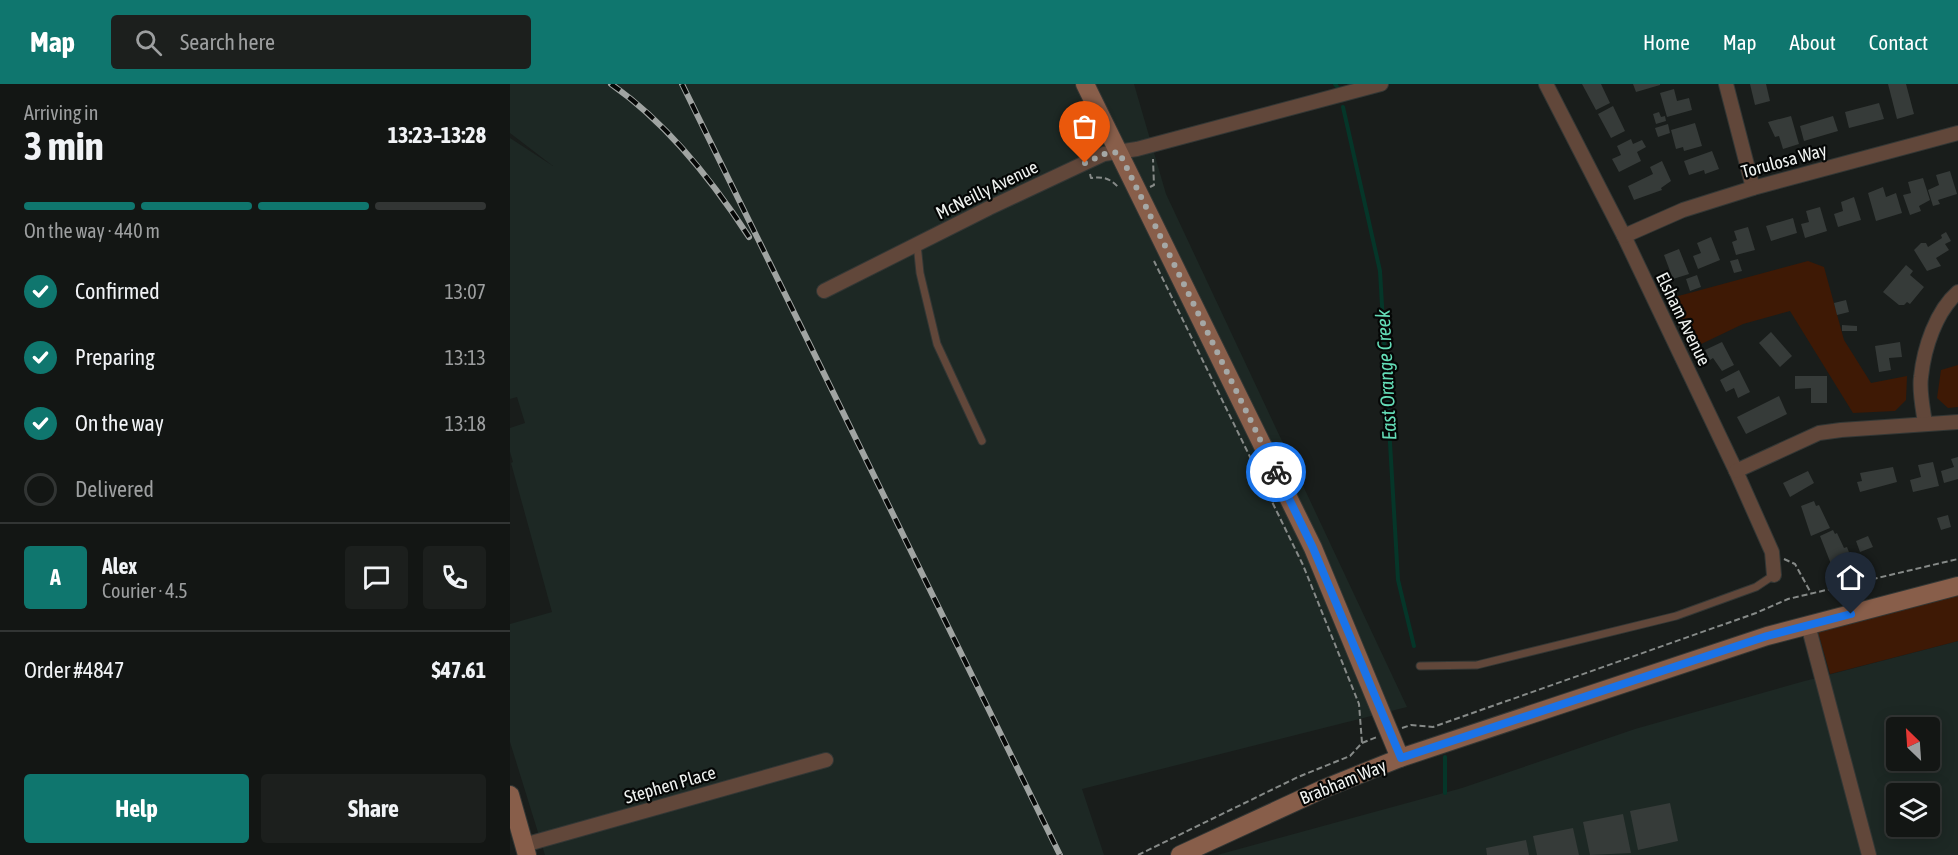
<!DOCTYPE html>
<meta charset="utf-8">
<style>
:root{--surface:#131614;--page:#1c1f1d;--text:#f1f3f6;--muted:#9d9fa0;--line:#323534;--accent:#0f766e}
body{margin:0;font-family:"Asap Condensed",sans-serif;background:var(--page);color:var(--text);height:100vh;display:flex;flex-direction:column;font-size:22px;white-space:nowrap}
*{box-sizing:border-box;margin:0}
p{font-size:20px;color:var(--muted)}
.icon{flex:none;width:33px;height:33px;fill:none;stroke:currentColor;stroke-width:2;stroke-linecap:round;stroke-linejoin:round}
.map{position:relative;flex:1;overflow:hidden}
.details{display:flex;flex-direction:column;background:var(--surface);width:510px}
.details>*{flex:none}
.needle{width:39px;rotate:335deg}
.tools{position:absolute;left:1376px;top:633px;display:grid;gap:12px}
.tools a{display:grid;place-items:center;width:54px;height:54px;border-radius:6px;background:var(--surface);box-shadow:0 3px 15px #0003,0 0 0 2px var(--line);font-size:30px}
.pin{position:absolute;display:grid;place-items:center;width:51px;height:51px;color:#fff;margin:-62px -26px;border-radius:50% 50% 50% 0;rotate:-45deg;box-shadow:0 0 6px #0007}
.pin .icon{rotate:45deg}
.courier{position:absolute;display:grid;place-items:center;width:60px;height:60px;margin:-30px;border:4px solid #1a73e8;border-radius:50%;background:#fff;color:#222;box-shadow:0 2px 8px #0007}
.head em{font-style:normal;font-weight:700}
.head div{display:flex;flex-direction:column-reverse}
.head{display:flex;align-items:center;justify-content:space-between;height:102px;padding:0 24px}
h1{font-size:39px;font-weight:700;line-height:45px}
.bar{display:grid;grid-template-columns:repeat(4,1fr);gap:9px 6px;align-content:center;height:72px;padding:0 24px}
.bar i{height:8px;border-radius:4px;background:var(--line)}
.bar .selected{background:var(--accent)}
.bar p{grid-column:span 4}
.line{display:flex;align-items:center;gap:15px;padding:0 24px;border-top:2px solid var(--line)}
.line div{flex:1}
.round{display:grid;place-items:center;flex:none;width:63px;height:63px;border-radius:6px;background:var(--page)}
ol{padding:0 24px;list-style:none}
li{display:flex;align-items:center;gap:18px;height:66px}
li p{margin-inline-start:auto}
li .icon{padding:6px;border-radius:50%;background:var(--accent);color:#fff;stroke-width:4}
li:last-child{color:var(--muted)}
li i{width:33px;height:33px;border:3px solid var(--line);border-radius:50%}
.button{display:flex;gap:12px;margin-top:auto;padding:12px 24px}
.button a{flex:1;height:69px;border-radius:6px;background:var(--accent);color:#fff;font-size:24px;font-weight:700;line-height:69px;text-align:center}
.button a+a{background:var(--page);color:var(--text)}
header{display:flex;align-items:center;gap:36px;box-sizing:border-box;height:84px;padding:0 30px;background:var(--accent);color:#fff}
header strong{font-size:28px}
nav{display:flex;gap:33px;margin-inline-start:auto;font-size:21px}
.search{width:420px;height:54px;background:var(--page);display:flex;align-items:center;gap:15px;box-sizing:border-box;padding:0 21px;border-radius:6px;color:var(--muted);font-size:22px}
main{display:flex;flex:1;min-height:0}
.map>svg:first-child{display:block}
.built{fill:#1d2824;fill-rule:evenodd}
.green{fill:#3e1905}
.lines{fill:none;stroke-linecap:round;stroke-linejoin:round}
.stream{stroke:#053629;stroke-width:4}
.building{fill:#363b39}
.lane-casing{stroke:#333735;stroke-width:9}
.street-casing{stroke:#333735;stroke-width:16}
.secondary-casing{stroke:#333735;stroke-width:20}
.path{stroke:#868a88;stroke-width:2;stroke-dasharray:6 3;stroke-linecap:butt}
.lane{stroke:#61473a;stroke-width:7}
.street{stroke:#61473a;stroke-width:14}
.secondary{stroke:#885e4a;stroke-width:18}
.rail-casing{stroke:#a0a4a2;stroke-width:6}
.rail{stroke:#050706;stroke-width:4;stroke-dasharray:11;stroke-linecap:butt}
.done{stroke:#a5a8a6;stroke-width:6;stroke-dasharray:0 10.8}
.route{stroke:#1a73e8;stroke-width:8}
.labels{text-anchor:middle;stroke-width:4.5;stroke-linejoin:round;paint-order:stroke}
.street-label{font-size:18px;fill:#f0f3f1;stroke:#050706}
.water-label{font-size:20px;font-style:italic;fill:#64ddb7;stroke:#050706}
</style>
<header>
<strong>Map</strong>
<div class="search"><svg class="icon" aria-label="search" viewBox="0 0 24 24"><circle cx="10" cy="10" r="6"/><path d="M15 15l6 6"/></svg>Search here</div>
<nav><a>Home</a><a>Map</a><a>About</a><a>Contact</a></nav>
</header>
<main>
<section class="details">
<div class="head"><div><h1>3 min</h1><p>Arriving in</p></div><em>13:23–13:28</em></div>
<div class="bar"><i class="selected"></i><i class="selected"></i><i class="selected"></i><i></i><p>On the way · 440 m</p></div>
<ol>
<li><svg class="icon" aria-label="check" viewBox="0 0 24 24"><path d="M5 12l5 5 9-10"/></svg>Confirmed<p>13:07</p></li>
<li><svg class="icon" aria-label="check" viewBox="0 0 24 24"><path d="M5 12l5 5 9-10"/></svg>Preparing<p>13:13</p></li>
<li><svg class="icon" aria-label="check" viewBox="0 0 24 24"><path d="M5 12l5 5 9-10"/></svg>On the way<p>13:18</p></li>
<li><i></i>Delivered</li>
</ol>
<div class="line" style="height:108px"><b class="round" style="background:var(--accent);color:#fff">A</b><div><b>Alex</b><p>Courier · 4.5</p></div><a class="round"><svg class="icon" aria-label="chat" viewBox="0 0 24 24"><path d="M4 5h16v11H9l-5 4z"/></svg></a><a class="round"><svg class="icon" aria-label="phone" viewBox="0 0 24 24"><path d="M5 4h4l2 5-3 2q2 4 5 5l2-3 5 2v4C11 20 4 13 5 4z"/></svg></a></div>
<div class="line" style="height:78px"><div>Order #4847</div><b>$47.61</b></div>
<div class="button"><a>Help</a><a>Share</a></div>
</section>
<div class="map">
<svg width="1448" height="771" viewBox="0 0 1448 771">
<rect width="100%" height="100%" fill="#191d1b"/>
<g class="built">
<path d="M0 0H624L656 110 897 623 572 705 594 771H35L0 658V540L42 528 1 379 3 378 0 368V344L15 339 7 313 0 315V54L43 82 0 49Z"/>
<path d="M1448 557V771H707L952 704 1125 645 1291 598ZM1386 644H1419V676H1386ZM1386 710H1419V742H1386Z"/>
</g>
<g class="green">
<path d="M1298 177 1314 183 1334 256 1361 299 1397 292 1396 316 1385 327 1343 329 1280 227 1233 240 1185 263 1161 214Z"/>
<path d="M1448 281V323L1438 324 1427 314 1431 286Z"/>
<path d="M1448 511V557L1320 590 1308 548Z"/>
</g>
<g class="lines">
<g class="stream">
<path d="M825 0 828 4"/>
<path d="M833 23 870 187 888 496 904 562"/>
<path d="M935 709V673"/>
</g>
</g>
<g class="building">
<path d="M1072 0H1091L1100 19 1086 26Z"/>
<path d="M1123 0H1150V1L1126 8Z"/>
<path d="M1240 0H1256L1260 17 1245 21Z"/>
<path d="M1378 0H1396L1404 30 1387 35Z"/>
<path d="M1164 5 1167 17 1179 14 1182 26 1157 33 1150 9Z"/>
<path d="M1369 19 1374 35 1339 44 1335 28Z"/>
<path d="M1103 22 1115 47 1101 54 1088 30Z"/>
<path d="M1149 28 1151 33 1155 32 1156 37 1146 40 1143 30Z"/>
<path d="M1281 32 1289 60 1273 65 1269 52 1265 53 1258 38Z"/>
<path d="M1323 32 1328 47 1294 57 1290 42Z"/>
<path d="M1185 39 1192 62 1174 67 1173 63 1166 65 1161 46Z"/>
<path d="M1158 40 1160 49 1148 53 1145 44Z"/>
<path d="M1121 55 1123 60 1132 56 1136 63 1127 68 1131 77 1109 88 1102 75 1111 71 1107 62Z"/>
<path d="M1202 67 1209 85 1195 90 1194 86 1179 91 1174 77Z"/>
<path d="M1152 77 1161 97 1151 104 1152 106 1124 116 1118 102 1143 90 1140 83Z"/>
<path d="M1440 87 1447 110 1428 116 1430 120 1423 122 1418 106 1429 101 1426 91Z"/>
<path d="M1413 94 1420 116 1409 122 1411 127 1400 131 1393 111 1401 109 1398 98Z"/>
<path d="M1373 103 1376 113 1386 109 1392 129 1366 137 1358 109Z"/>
<path d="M1344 113 1351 136 1328 143 1324 130 1333 127 1331 118Z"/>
<path d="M1310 123 1317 147 1295 154 1291 140 1299 138 1296 127Z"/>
<path d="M1283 134 1287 149 1261 157 1256 142Z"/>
<path d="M1238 143 1245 166 1226 171 1222 158 1227 156 1224 147Z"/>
<path d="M1436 148 1441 157 1435 160 1439 166 1426 174 1431 182 1417 187 1404 166 1411 159H1416L1418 163 1432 154 1431 151Z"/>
<path d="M1201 153 1210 176 1188 185 1183 172 1191 169 1187 159Z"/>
<path d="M1169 165 1179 190 1163 195 1154 171Z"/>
<path d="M1228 175 1232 187 1224 189 1220 177Z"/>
<path d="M1396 181 1403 187 1400 191 1414 203 1400 220 1397 218 1394 221H1389L1373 208Z"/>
<path d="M1187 191 1191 203 1180 207 1176 195Z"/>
<path d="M1336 216 1339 228 1327 231 1324 219Z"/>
<path d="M1332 241 1347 242V247H1332Z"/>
<path d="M1261 248 1282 272 1270 283 1249 259Z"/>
<path d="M1212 258 1224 281 1212 287 1203 274 1200 276 1195 266Z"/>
<path d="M1390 258 1392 273 1379 274 1381 286 1369 288 1365 262Z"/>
<path d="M1229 286 1240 308 1228 314 1224 304 1216 308 1210 296Z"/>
<path d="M1285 292H1317V319H1301V304L1285 305Z"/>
<path d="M1269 312 1277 330 1236 350 1227 333Z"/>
<path d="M1448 373V395L1434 399 1431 387 1444 383 1441 375Z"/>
<path d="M1423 378 1429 402 1403 408 1400 396 1411 393 1408 381Z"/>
<path d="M1383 383 1387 398 1350 408 1347 398 1352 397 1350 389Z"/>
<path d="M1298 387 1304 399 1280 413 1273 399Z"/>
<path d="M1304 417 1306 422 1309 421 1320 444 1301 452 1291 422Z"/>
<path d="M1438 431 1441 443 1431 446 1427 434Z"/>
<path d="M1323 446 1325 450 1327 449 1334 464 1337 463 1340 471 1321 480 1310 452Z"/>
<path d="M1358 452 1363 463 1350 468 1346 457Z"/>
<path d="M1160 719 1168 757 1128 766 1120 727Z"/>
<path d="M1113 730 1121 769 1080 771 1073 738Z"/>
<path d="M1063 744 1069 771H1027L1023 752Z"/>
<path d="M1016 756 1019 771H977L976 764Z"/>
</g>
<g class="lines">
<g class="lane-casing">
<g id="lane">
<path d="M407 160 410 189 427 260 472 357"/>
<path d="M910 582 967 581 1166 532 1246 503 1264 491"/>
</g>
</g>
<g class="street-casing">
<g id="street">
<path d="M1036 0 1114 152 1226 387 1262 468 1264 491"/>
<path d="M1216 0 1243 104"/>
<path d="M1114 152 1173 126 1243 104 1448 49"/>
<path d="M314 207 479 124 594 70 627 65 871 0"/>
<path d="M1415 339C1413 325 1409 307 1411 293 1414 264 1426 227 1448 208"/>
<path d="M1226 387 1309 349 1331 346 1448 338"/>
<path d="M1298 541 1359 771"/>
<path d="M14 761 316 676"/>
</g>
</g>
<g class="secondary-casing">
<g id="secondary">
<path d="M575 0 803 464 890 674"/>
<path d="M0 711 17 771"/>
<path d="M670 771 813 705 890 674 1257 552 1448 502"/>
</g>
</g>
<g class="path">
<path d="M580 90 581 94C594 92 601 95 609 104"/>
<path d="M640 103 644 101 643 75"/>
<path d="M1274 475 1285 480 1301 509"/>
<path d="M892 644 901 641 923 643 1246 529 1278 515 1448 475"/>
<path d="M852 659 867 653"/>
<path d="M628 771 788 693 840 672 852 659 849 620 793 481 644 177"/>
</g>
<use href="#lane" class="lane"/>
<use href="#street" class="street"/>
<use href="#secondary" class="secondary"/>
<g class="rail-casing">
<g id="rail">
<path d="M101 0C157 39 202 96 239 153"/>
<path d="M172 0 550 771"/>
</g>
</g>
<use href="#rail" class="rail"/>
</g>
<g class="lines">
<path class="done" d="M575 79 594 70 609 68 766 388"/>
<path class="route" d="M766 388 803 464 891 674 1257 552 1341 530"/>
</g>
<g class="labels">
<g class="street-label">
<text transform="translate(1274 77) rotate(-15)" y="6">Torulosa Way</text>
<text transform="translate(477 106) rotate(-26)" y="6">McNeilly Avenue</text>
<text transform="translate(1173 235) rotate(64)" y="6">Elsham Avenue</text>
<text transform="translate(833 698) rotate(-22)" y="6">Brabham Way</text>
<text transform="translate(160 701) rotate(-16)" y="6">Stephen Place</text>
</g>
<g class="water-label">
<text transform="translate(876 291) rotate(-93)" y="7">East Orange Creek</text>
</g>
</g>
</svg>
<div class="tools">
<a><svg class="needle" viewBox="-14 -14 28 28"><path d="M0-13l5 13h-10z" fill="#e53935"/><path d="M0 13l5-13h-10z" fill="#9d9fa0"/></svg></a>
<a><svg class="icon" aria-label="layers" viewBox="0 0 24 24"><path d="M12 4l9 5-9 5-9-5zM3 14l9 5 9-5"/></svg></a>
</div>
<div class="pin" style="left:575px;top:79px;background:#ea580c"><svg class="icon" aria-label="bag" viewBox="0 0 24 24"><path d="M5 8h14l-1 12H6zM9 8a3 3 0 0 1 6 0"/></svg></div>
<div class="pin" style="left:1341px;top:530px;background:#1f2937"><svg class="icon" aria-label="home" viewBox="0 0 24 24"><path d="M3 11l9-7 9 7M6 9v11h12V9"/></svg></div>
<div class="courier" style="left:766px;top:388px"><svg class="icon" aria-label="bike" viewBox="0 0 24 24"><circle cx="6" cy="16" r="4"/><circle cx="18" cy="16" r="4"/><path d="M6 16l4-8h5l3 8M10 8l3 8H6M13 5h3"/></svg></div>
</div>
</main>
